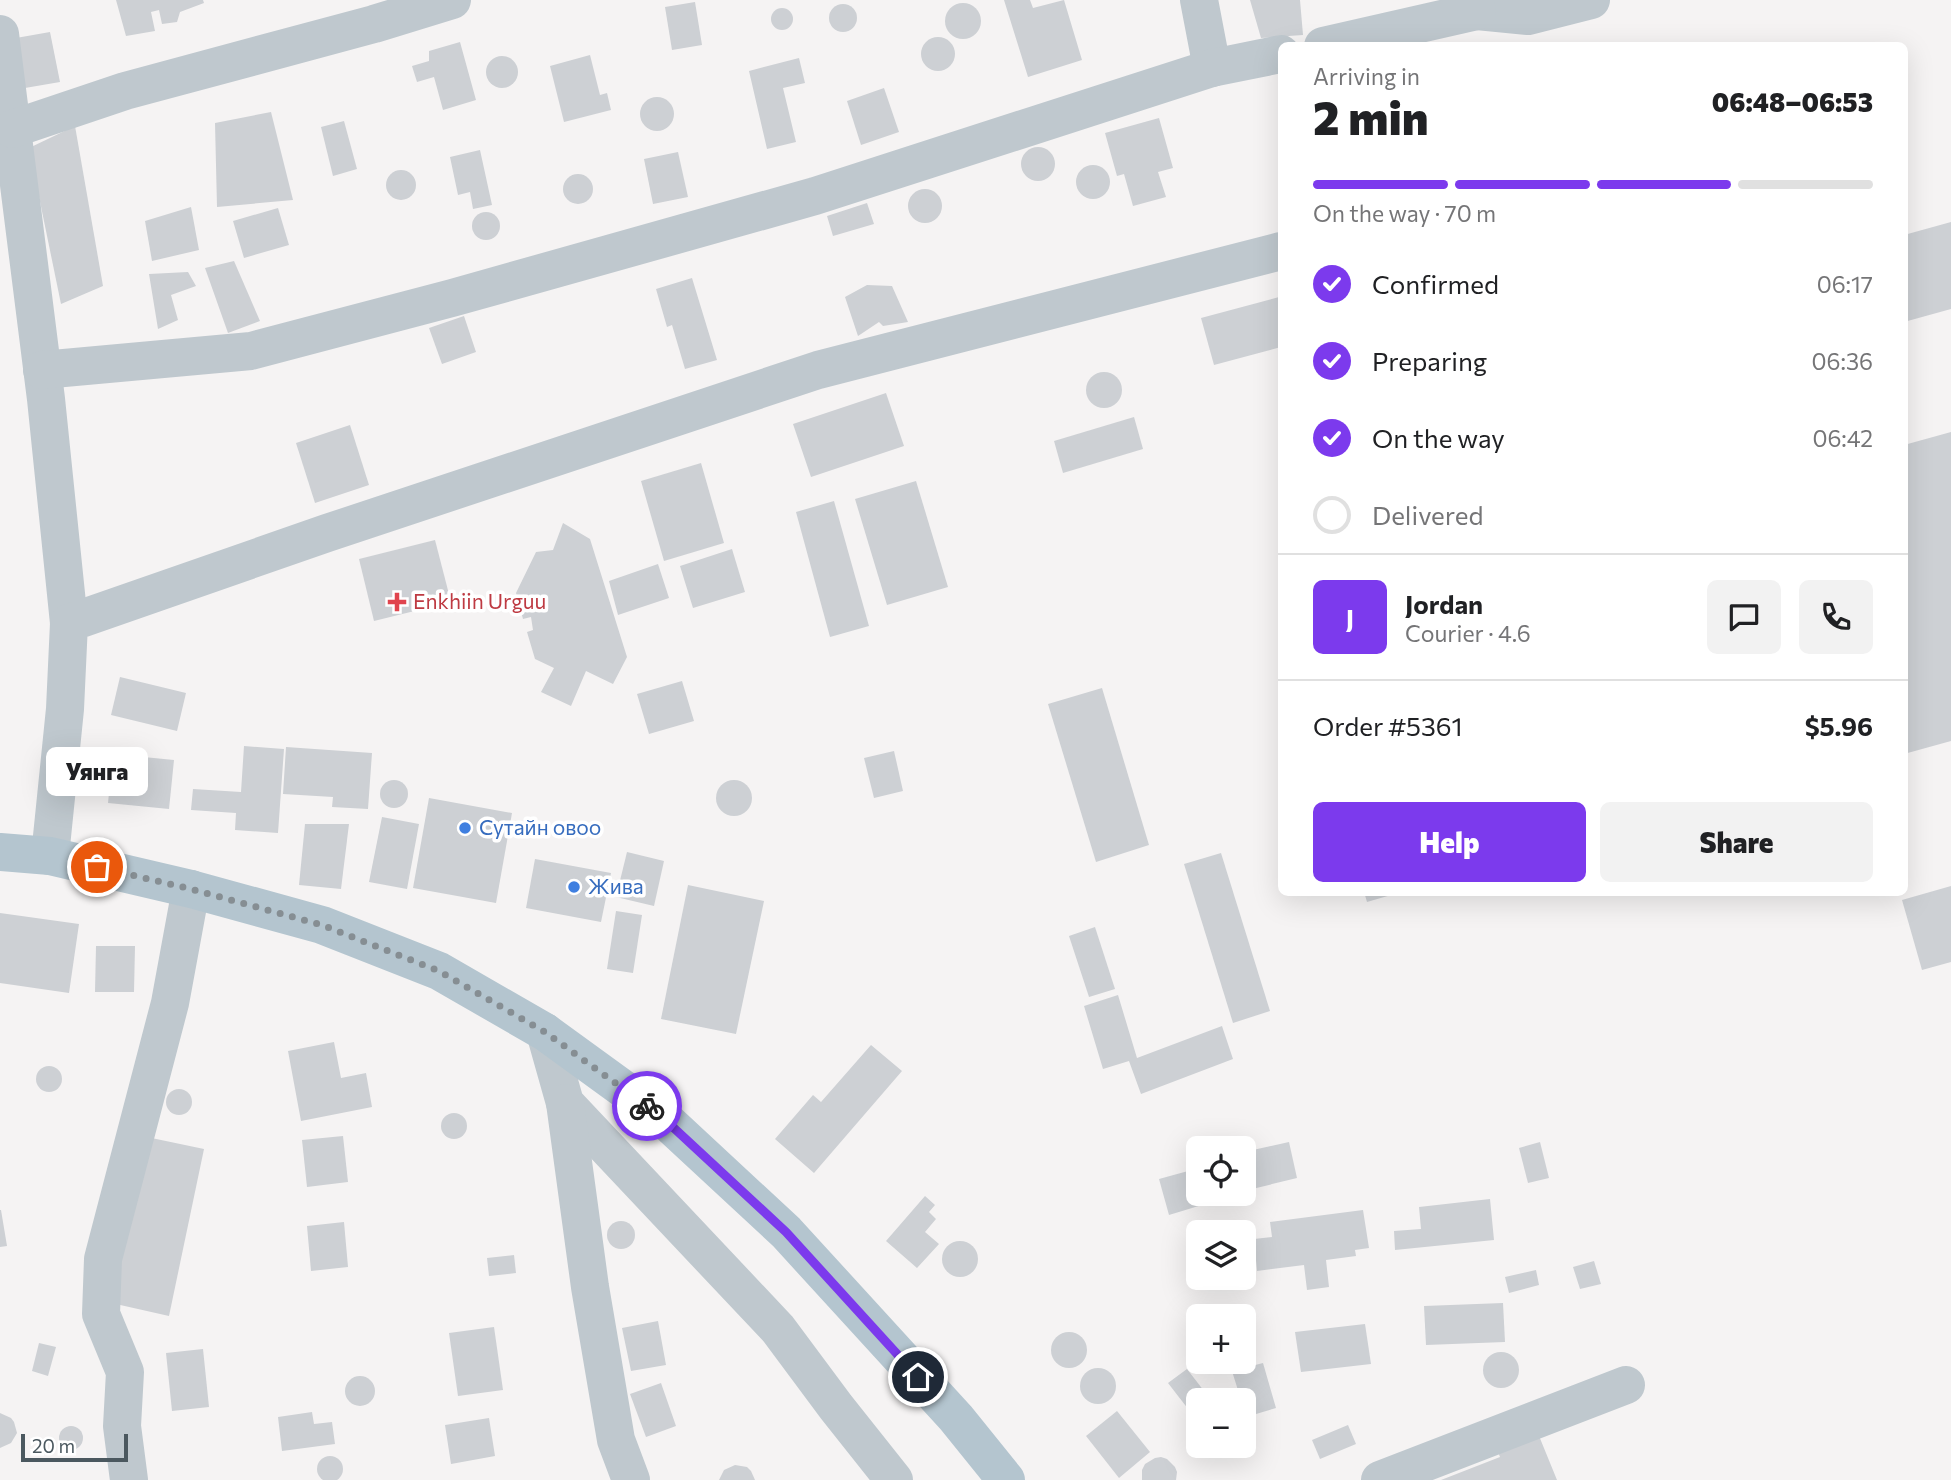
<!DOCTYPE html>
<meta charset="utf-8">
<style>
:root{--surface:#fff;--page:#f2f2f2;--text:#202124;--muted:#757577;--line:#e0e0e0;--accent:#7c3aed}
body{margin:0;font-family:Commissioner,sans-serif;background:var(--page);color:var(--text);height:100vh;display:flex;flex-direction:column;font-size:26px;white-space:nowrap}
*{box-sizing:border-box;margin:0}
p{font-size:23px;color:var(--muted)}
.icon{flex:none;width:38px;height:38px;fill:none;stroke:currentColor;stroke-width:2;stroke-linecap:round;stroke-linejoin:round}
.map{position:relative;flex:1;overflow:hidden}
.details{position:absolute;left:1278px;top:42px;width:630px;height:854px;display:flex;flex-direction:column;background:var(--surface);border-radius:10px;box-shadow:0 7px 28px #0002}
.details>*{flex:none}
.tools{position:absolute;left:1186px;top:1136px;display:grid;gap:14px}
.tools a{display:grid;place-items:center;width:70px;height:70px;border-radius:10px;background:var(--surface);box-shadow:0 7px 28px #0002;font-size:35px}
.scale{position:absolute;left:21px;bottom:18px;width:107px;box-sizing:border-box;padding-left:7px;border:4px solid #4b585f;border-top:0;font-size:19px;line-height:24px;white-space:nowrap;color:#4b585f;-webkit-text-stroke:5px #fff;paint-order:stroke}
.pin{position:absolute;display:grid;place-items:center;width:60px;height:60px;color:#fff;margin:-30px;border:4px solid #fff;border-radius:50%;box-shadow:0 2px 7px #0007}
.courier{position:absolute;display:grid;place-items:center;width:70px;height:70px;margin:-35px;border:5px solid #7c3aed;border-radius:50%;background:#fff;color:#222;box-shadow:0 2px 9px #0007}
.bubble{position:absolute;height:49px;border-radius:10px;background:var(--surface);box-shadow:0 7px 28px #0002;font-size:23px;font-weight:800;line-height:49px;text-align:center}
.headline em{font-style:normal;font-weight:800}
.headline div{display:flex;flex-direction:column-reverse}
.headline{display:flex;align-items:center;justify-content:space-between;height:119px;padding:0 35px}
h1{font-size:46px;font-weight:800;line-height:52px}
.bar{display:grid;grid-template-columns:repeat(4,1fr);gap:10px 7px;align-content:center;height:84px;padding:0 35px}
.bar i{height:9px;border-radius:5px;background:var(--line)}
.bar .active{background:var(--accent)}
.bar p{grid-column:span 4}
.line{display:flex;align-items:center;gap:18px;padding:0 35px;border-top:2px solid var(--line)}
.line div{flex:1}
.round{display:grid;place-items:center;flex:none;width:74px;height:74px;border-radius:10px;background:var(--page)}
ol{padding:0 35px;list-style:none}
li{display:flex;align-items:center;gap:21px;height:77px}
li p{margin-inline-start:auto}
li .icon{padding:7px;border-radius:50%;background:var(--accent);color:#fff;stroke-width:4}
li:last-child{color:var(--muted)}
li i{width:38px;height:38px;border:4px solid var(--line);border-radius:50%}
.primary-button{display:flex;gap:14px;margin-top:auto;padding:14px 35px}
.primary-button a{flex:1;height:80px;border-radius:10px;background:var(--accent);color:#fff;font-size:28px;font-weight:800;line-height:80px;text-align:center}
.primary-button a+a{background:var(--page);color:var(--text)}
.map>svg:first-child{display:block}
.building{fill:#cdd0d4}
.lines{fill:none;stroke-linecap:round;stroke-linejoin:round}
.minor{stroke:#bfc8ce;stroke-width:38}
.major{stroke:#b4c5cf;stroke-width:38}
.done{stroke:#868e93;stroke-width:7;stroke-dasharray:0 12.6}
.route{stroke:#7c3aed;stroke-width:9}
.health-dot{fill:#e0444e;stroke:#fff;stroke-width:2.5}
.shop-dot{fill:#3f7fe0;stroke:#fff;stroke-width:2.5}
.labels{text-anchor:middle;stroke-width:7;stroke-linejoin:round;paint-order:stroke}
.health-label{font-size:21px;fill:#be3a42;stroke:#fff;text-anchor:start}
.shop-label{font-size:21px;fill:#366cbe;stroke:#fff;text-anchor:start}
</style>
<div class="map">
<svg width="1951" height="1480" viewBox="0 0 1951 1480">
<rect width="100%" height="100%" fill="#f5f3f3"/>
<g class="building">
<path d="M116 0H203L204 3 180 12 177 22 162 24 159 10 151 12 155 31 126 36Z"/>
<path d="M1004 0H1030L1033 8 1064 0 1082 60 1028 77Z"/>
<path d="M1250 0H1300L1303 35 1261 38Z"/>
<path d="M695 2 702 45 672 50 665 7Z"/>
<circle cx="963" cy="21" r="18"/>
<circle cx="843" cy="18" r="14"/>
<circle cx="782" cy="19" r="11"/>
<path d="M50 32 60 82 25 88 16 38Z"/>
<circle cx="938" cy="54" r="17"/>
<path d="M460 42 476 100 443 110 434 77 417 82 412 66 429 61V51Z"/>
<path d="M590 55 600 95 607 93 611 110 564 122 550 66Z"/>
<circle cx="502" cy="72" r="16"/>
<path d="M799 58 805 83 783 88 796 142 767 149 749 71Z"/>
<path d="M884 88 899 132 861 145 847 101Z"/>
<circle cx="657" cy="114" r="17"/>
<path d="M271 112 293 200 217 207 215 123Z"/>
<path d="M1159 118 1173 168 1158 172 1166 197 1133 206 1124 174 1117 176 1105 133Z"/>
<path d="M344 121 357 169 333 176 321 127Z"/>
<path d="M75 126 103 286 61 304 29 148Z"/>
<circle cx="1038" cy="164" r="17"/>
<path d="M480 150 492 205 473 209 470 192 458 195 450 157Z"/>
<path d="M678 152 688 197 653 204 644 159Z"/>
<circle cx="1093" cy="182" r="17"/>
<circle cx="401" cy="185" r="15"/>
<circle cx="578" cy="189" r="15"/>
<circle cx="925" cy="206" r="17"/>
<path d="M867 203 874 224 833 236 827 216Z"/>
<path d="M191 207 199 250 152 261 145 221Z"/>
<path d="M278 208 289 245 244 258 233 221Z"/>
<circle cx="486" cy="226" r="14"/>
<path d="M1951 222V309L1904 322V235Z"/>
<path d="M234 261 260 321 228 333 205 268Z"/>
<path d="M188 272 196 286 171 295 178 320 158 329 149 274Z"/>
<path d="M692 278 717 360 685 369 672 325 667 327 656 289Z"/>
<path d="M867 285 892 286 908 322 883 326 879 322 858 336 845 297Z"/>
<path d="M1279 297 1281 305V347L1214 365 1201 318Z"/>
<path d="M464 316 476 352 442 364 429 328Z"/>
<circle cx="1104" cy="390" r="18"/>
<path d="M886 393 904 446 811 477 793 424Z"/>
<path d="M1134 417 1143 449 1063 473 1054 441Z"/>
<path d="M350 425 369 485 315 503 296 443Z"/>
<path d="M1951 432V741L1904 754V445Z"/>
<path d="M701 463 724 543 664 561 641 481Z"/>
<path d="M916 481 948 587 887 605 855 499Z"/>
<path d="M834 501 869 626 830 637 796 512Z"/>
<path d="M563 523 590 539 627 657 613 684 586 671 571 706 541 692 554 668 535 659 527 632 533 630 531 617 523 619 516 593 536 552 553 550Z"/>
<path d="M435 540 451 602 374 621 359 559Z"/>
<path d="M732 549 745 592 693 608 680 566Z"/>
<path d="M658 564 669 598 618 615 609 581Z"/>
<path d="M120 677 186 693 177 731 111 715Z"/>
<path d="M682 681 694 721 649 734 637 694Z"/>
<path d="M1102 688 1149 845 1096 862 1048 704Z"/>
<path d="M244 746 284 749 278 833 235 830 236 813 191 810 193 789 241 792Z"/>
<path d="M286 747 372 753 368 809 332 807 333 797 283 794Z"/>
<path d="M894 751 903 791 874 798 864 758Z"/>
<path d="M113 754 174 760 169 809 108 803Z"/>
<circle cx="394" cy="794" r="14"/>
<circle cx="734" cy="798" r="18"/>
<path d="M429 798 512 813 496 903 413 888Z"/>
<path d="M382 817 419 824 407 889 369 882Z"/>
<path d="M305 824H349L341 889 299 885Z"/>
<path d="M627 852 664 861 654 906 616 897Z"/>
<path d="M1221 853 1270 1011 1233 1023 1184 864Z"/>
<path d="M535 859 611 873 601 922 526 908Z"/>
<path d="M688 885 764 901 736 1034 661 1019Z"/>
<path d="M1951 886V962L1922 970 1902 900Z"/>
<path d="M1364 892H1398V893L1367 902Z"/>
<path d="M616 911 642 915 633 973 607 969Z"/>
<path d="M0 913 79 924 69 993 0 983Z"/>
<path d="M1095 927 1115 989 1089 997 1069 936Z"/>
<path d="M96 946H135L134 992H95Z"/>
<path d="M1118 995 1137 1058 1222 1026 1233 1059 1141 1094 1129 1061 1103 1069 1084 1006Z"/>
<path d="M334 1042 341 1078 366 1073 372 1107 301 1121 288 1051Z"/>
<path d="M871 1045 902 1071 814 1173 775 1139 813 1095 821 1102Z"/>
<circle cx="49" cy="1079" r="13"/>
<circle cx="179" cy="1102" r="13"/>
<circle cx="454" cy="1126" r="13"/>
<path d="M142 1136 204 1149 169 1316 107 1302Z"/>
<path d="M343 1136 348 1182 307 1187 302 1140Z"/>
<path d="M1289 1142 1297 1178 1244 1191V1152Z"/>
<path d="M1540 1142 1549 1178 1528 1183 1519 1148Z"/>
<path d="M1199 1168V1194H1238L1169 1215 1159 1179Z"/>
<path d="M925 1196 935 1205 929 1212 936 1219 925 1232 939 1244 917 1268 886 1241Z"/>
<path d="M1490 1199 1494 1240 1395 1250 1394 1231 1421 1229 1419 1207Z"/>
<path d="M0 1210H1L7 1246 0 1247Z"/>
<path d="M1363 1210 1369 1248 1355 1250 1356 1256 1326 1260 1329 1287 1307 1290 1304 1265 1257 1271 1254 1239 1272 1237 1270 1222Z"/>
<circle cx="621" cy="1235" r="14"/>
<path d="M344 1222 348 1267 311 1271 307 1226Z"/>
<circle cx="960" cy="1259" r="18"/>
<path d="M514 1255 516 1273 489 1276 487 1258Z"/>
<path d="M1594 1261 1601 1284 1580 1289 1573 1267Z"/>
<path d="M1536 1270 1539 1285 1509 1293 1505 1277Z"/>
<path d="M1503 1303 1505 1342 1426 1345 1424 1306Z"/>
<path d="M658 1321 666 1365 631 1371 622 1328Z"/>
<path d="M1365 1324 1371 1364 1301 1372 1295 1332Z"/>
<path d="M494 1327 503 1390 458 1396 449 1333Z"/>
<circle cx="1069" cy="1350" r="18"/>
<path d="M39 1343 56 1347 48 1376 32 1371Z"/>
<path d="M203 1349 209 1407 172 1411 166 1353Z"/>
<circle cx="1501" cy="1370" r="18"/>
<path d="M1263 1363 1276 1408 1246 1417 1244 1400H1241L1232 1371Z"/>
<circle cx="1098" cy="1386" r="18"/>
<path d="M1187 1369 1211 1400H1199V1423L1168 1383Z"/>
<circle cx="360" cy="1391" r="15"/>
<path d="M661 1383 676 1426 646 1437 630 1394Z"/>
<path d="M1117 1411 1150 1452 1119 1478 1086 1436Z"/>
<path d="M312 1412 314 1424 332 1422 335 1444 282 1451 278 1417Z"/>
<path d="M0 1413 11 1418 14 1422 17 1433 11 1443 0 1448Z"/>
<path d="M489 1418 495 1456 451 1464 445 1425Z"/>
<path d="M1348 1425 1356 1444 1320 1459 1312 1440Z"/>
<circle cx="71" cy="1438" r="12"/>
<path d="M1537 1431 1557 1480H1441L1500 1457 1496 1447Z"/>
<circle cx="330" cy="1469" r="13"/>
<path d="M1161 1457 1167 1459 1175 1467 1177 1472 1176 1480H1142V1470L1145 1464 1155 1458Z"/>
<path d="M735 1465 747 1467 751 1471 755 1480H719L724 1470Z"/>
</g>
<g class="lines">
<g class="minor">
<path d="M1199 0 1212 68"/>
<path d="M1477 11 1528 16 1591 0"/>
<path d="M0 34 46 399 69 623"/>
<path d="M1323 46 1477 11 1474 0"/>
<path d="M12 129 125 91 374 24 452 0"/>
<path d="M42 370 251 351 452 298 815 196 1212 68 1281 54"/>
<path d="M50 856 65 709 69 623 327 533 818 370 1281 251"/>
<path d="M545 1032 565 1103 778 1329 836 1407 894 1480"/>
<path d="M565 1103 590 1287 616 1440 631 1480"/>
<path d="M129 1480 122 1426 125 1372 101 1314 103 1259 170 1003 191 889"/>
<path d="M1380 1480 1626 1385"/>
</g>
<path class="major" d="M0 852 50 856 191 889 322 925 439 971 545 1032 662 1117 786 1232 956 1418 1006 1480"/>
</g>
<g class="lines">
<path class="done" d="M97 867 191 889 322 925 439 971 545 1032 647 1106"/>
<path class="route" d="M647 1106 662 1117 786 1232 918 1377"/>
</g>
<path class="health-dot" d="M393.5 591.5h7v7h7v7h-7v7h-7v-7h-7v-7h7z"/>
<g class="shop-dot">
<circle cx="465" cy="828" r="7"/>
<circle cx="574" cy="887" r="7"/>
</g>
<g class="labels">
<g class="health-label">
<text x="413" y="609">Enkhiin Urguu</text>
</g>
<g class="shop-label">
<text x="479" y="835">Сутайн овоо</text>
<text x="588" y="894">Жива</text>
</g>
</g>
</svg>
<div class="tools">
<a><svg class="icon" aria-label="locate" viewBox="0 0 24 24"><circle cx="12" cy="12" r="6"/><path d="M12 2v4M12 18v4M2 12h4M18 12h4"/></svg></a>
<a><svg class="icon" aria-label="layers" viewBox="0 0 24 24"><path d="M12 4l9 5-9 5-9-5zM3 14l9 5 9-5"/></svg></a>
<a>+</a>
<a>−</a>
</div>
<div class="scale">20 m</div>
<div class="pin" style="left:97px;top:867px;background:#ea580c"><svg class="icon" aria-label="bag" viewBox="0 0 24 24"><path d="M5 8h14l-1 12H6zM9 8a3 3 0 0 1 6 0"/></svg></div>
<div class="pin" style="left:918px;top:1377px;background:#1f2937"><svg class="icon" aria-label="home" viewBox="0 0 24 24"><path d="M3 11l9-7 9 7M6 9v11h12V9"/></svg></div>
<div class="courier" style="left:647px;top:1106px"><svg class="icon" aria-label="bike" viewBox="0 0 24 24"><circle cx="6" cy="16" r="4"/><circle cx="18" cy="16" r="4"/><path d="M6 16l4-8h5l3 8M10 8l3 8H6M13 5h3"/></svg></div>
<div class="bubble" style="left:46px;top:747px;width:102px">Уянга</div>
<section class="details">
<div class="headline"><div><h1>2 min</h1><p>Arriving in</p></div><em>06:48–06:53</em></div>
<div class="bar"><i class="active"></i><i class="active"></i><i class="active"></i><i></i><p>On the way · 70 m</p></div>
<ol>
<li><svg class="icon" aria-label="check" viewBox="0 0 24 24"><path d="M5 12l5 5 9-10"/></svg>Confirmed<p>06:17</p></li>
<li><svg class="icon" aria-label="check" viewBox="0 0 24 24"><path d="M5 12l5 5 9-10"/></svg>Preparing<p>06:36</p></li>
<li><svg class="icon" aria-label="check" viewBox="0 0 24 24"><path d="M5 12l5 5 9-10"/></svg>On the way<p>06:42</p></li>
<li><i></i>Delivered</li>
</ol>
<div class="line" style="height:126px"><b class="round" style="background:var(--accent);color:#fff">J</b><div><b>Jordan</b><p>Courier · 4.6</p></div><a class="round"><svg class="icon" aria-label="chat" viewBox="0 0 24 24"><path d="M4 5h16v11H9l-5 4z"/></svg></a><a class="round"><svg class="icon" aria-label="phone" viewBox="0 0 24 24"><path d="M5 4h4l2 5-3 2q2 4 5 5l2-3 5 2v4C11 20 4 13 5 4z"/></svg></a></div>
<div class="line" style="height:91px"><div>Order #5361</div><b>$5.96</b></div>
<div class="primary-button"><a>Help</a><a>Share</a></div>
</section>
</div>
